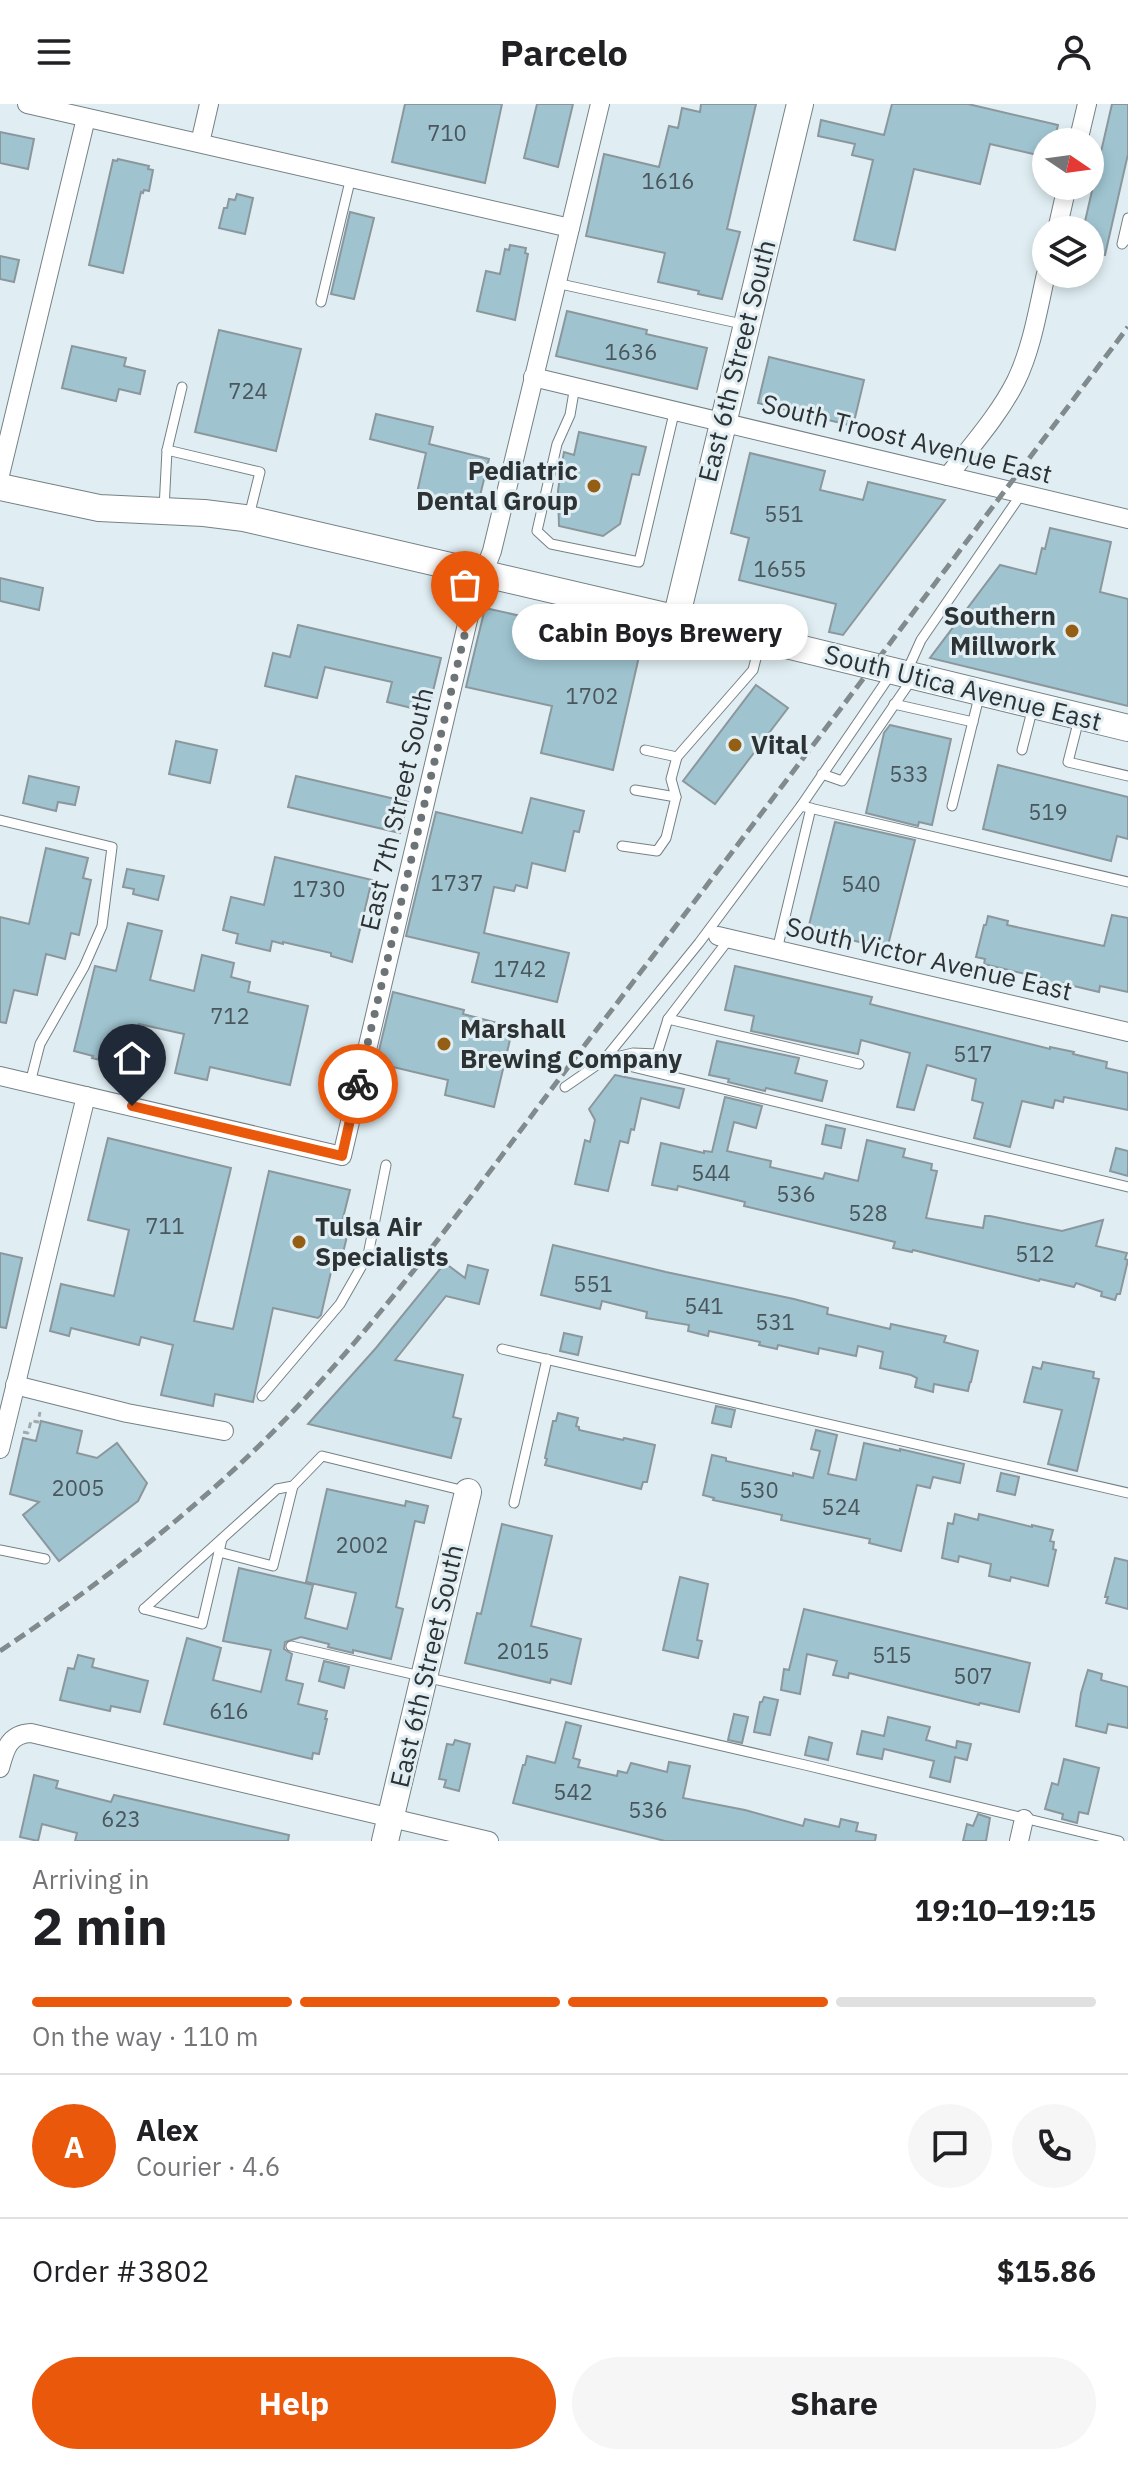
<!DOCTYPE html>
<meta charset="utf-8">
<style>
:root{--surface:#fff;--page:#f6f6f6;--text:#202124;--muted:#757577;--line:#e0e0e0;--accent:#ea580c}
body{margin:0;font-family:"IBM Plex Sans",sans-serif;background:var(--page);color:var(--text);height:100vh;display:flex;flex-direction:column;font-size:30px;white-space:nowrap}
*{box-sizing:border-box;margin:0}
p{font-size:26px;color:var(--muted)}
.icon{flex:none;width:44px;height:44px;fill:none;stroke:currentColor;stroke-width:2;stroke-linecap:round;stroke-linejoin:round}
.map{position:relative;height:1737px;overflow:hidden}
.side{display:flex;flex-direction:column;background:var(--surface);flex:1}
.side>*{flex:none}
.needle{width:52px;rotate:103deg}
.fabs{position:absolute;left:1032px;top:24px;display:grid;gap:16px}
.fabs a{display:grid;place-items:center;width:72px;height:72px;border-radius:50%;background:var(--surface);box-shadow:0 4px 12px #0003;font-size:40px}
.pin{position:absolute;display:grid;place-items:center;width:68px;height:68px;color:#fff;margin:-82px -34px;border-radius:50% 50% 50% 0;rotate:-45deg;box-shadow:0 0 8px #0007}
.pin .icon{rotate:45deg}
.courier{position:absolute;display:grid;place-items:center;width:80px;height:80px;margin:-40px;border:6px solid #ea580c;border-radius:50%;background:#fff;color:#222;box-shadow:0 2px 10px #0007}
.bubble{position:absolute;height:56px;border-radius:28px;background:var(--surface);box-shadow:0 4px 12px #0003;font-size:26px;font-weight:700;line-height:56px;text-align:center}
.summary em{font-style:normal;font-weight:700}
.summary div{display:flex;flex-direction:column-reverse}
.summary{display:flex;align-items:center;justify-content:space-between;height:136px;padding:0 32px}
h1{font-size:52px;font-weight:700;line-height:60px}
.bar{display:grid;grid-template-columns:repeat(4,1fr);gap:12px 8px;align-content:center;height:96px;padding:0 32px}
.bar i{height:10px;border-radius:6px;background:var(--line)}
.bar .selected{background:var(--accent)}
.bar p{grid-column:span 4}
.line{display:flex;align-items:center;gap:20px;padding:0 32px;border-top:2px solid var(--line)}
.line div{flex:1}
.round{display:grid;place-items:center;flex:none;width:84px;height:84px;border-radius:42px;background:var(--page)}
.cta{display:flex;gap:16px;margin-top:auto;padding:16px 32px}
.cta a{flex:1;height:92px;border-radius:48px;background:var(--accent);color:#fff;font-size:32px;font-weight:700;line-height:92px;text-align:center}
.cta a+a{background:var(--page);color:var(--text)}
header{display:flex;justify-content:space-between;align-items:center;height:104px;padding:0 32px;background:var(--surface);font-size:36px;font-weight:700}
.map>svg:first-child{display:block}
.building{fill:#9fc4d0;stroke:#8b979c;stroke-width:2}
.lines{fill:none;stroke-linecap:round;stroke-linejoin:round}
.lane-casing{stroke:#758186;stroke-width:11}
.street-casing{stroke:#758186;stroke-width:20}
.secondary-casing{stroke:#758186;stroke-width:28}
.path{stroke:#a1abaf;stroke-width:3;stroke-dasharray:6 4;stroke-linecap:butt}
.lane{stroke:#fff;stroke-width:9}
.street{stroke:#fff;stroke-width:18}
.secondary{stroke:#fff;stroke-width:26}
.rail{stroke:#818a8d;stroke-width:5;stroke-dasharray:12 6;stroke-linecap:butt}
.done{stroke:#6c7477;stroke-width:8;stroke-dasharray:0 14.4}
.route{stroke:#ea580c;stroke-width:10}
.poi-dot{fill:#945f14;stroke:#e0eef3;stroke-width:3}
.labels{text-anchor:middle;stroke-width:6;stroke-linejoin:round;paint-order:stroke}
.number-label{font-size:22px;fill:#4a565b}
.street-label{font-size:26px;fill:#2d3234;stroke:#e0eef3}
.poi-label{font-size:26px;font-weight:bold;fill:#2d3234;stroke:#e0eef3;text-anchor:start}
</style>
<header><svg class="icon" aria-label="menu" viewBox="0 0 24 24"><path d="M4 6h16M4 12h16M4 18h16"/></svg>Parcelo<svg class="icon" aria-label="person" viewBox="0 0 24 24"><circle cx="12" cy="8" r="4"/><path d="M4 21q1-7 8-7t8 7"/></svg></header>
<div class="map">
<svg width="1128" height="1737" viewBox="0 0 1128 1737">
<rect width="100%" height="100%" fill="#e0eef3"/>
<g class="building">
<path d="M405 0H502L485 79 392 58Z"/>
<path d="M537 0H573L558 63 524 54Z"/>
<path d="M701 0H756L727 125 740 128 722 195 698 190 699 187 658 178 665 149 586 132 604 50 659 63 669 22 678 24 682 4 700 8Z"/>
<path d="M892 0H968L1058 21 1054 38H1046V53L990 40 980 80 914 65 895 146 854 136 873 56 852 51 855 40 818 32 821 16 884 31Z"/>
<path d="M1112 0H1128V50L1105 151 1090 147V126H1083Z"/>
<path d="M0 28 34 35 28 65 0 59Z"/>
<path d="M118 55 149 62 148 65 153 66 149 87 144 86 143 89 141 88 123 169 89 161 113 56 117 57Z"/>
<path d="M237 90 253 94 245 130 219 124 224 104H227L229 95 235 96Z"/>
<path d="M350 108 374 114 354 195 331 190Z"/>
<path d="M510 141 526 144 525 149 528 150 515 216 477 207 486 167 500 170 505 145 509 146Z"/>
<path d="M0 152 19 156 14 178 0 175Z"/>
<path d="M567 207 647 226 646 230 707 244 697 285 556 252Z"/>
<path d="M219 226 301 245 276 347 195 328Z"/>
<path d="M72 242 126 254 124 262 145 267 140 290 119 285 116 297 62 284Z"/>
<path d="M769 253 864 276 853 322 758 299Z"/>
<path d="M376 310 433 323 429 340 489 355 477 404 417 389 426 349 370 335Z"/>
<path d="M579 328 646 343 639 371 632 370 620 420 603 432 559 422 558 387 561 364 564 348 574 351Z"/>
<path d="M750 349 825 367 820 386 863 396 868 378 945 396 843 531 829 528 836 500 739 476 749 434 731 429Z"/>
<path d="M1050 424 1111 438 1100 488 1128 495V602L930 554 1000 461 1036 470 1042 444 1045 445Z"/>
<path d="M0 474 43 484 39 506 0 497Z"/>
<path d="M485 504 570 523 571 518 643 535 613 666 541 649 552 602 466 583Z"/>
<path d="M298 521 441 554 428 608 387 598 392 578 325 563 317 594 265 582 273 549 290 553Z"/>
<path d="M756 581 788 604 715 700 683 677Z"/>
<path d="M890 621 951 635 932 721 919 718 918 722 866 709 884 629Z"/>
<path d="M176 637 217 646 210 679 169 670Z"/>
<path d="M998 661 1128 693V735L1117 732 1111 757 983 725Z"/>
<path d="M29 672 79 683 75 701 58 698 56 707 23 699Z"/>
<path d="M296 672 408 698 400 729 288 703Z"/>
<path d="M531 694 584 707 579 728 574 727 565 767 532 759 527 784 516 781 514 787 494 783 484 829 569 849 557 898 472 878 479 849 406 832 436 708 522 729Z"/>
<path d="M835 718 915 736 887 845 808 825Z"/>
<path d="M46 744 88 754 83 774 91 776 79 831 71 829 65 855 46 850 37 891 14 886 6 919 0 918V813L29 820Z"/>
<path d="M275 753 372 776 352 858 331 852V849L283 838V840L272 837 270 847 236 839 238 830 223 826 231 793 264 801Z"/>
<path d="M127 765 164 772 158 796 133 790 134 785 123 783Z"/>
<path d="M1112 811 1128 814V888L1100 882 1099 888 1061 879 1060 884 1040 879 1042 874 984 860 985 855 976 853 984 821H986L988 812 1008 817 1007 821 1104 842Z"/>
<path d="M128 819 162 827 150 876 194 887 202 851 234 859 231 873 250 878 248 888 308 902 290 981 210 963 207 976 175 969 184 930 139 920 129 963 92 954 93 952 74 947 95 862 116 867Z"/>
<path d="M735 862 872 893 870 900 1050 945V943L1074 948 1073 950 1107 958 1106 964 1128 969V1006L1064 993 1063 998 1055 996 1053 1004 1022 997 1010 1043 974 1034 983 999 972 996 976 975 927 961 914 1006 897 1003 910 949 861 936 858 950 751 927 754 912 725 906Z"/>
<path d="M393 888 464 906 463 910 513 923 494 1003 445 991 448 976 376 959Z"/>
<path d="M717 937 799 954 795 969 827 977 822 997 766 984 765 987 728 978 729 975 709 971Z"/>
<path d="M615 971 684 985 679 1004 641 994 634 1026 631 1025 628 1039 620 1037 608 1087 575 1080 585 1036 590 1038 595 1016 589 1005Z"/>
<path d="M725 993 762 1002 756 1024 734 1018 727 1047 771 1057 770 1063 823 1075 825 1069 858 1077 867 1036 905 1045 903 1053 932 1060 931 1066 937 1067 926 1114 983 1124 985 1112H990L1062 1127 1103 1116 1096 1142 1127 1149 1125 1155 1128 1156 1120 1190H1117L1115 1196 1101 1192 1102 1188 1076 1179 1074 1183 1040 1175 1039 1177 913 1146 912 1148 893 1144 895 1138 744 1102 745 1098 678 1082 677 1086 652 1081 661 1039 704 1049V1047L712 1048Z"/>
<path d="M826 1021 845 1025 841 1044 822 1040Z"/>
<path d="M108 1034 231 1064 194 1217 233 1225 269 1067 350 1086 341 1122 349 1124 342 1153 335 1151 321 1211 318 1214 273 1204 253 1298 215 1290 213 1302 161 1291 173 1241 141 1233 139 1241 71 1224 69 1232 50 1227 61 1180 114 1192 129 1126 88 1116Z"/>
<path d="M1116 1044 1128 1047V1072L1110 1067Z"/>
<path d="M553 1141 666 1168 794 1195 828 1204 827 1210 890 1225 891 1220 946 1232 944 1238 978 1247 971 1278H970L968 1287 934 1280 933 1288 915 1283 917 1274 911 1271 880 1264 883 1248 858 1242 856 1252 819 1244 818 1250 778 1241 777 1245 759 1241 760 1238 709 1227 708 1232 688 1227 689 1221 646 1214 647 1208 602 1197 600 1205 541 1191Z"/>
<path d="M0 1149 22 1154 6 1224 0 1223Z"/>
<path d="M445 1159 465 1174 468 1161 488 1166 479 1200 446 1192 395 1256 463 1271 453 1313 461 1315 451 1354 308 1320 376 1244Z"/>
<path d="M564 1229 582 1233 578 1251 560 1247Z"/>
<path d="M1043 1258 1094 1268 1093 1274 1099 1275 1077 1367 1048 1360 1062 1306 1024 1298 1033 1263 1041 1265Z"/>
<path d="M716 1302 735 1306 731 1323 712 1319Z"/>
<path d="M558 1309 578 1314 576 1322 579 1323V1326L623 1336 624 1334 655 1341 647 1378H643L641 1385 545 1361 547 1355 545 1354 553 1317H556Z"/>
<path d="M41 1317 82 1327 77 1349 97 1354 117 1339 147 1379 138 1397 59 1457 23 1411 39 1398 10 1390 23 1334 36 1337Z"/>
<path d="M816 1326 837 1331 828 1370 856 1376 864 1339 900 1347V1345L964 1360 960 1379 933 1373 930 1384 917 1381 901 1447 869 1439 870 1435 781 1416 782 1411 713 1396 714 1394 703 1391 712 1351 726 1354V1357L793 1372V1369L813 1374 820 1347 811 1345Z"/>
<path d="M1001 1369 1019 1373 1015 1391 997 1387Z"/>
<path d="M327 1385 405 1402 406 1397 428 1402 424 1419 415 1417 396 1503 403 1505 391 1555 353 1546V1549L328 1543 329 1540 301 1533 285 1538 284 1545 292 1550 286 1576 303 1580 298 1600 327 1607 325 1615H327L319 1650 313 1649 312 1655 164 1620 187 1534 221 1544 213 1576 261 1588 271 1546 223 1537 239 1464 313 1481 305 1514 347 1525 356 1489 306 1478Z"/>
<path d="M955 1410 978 1416 979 1410 1032 1423V1421L1053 1426 1050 1437 1054 1438 1053 1445 1056 1446 1048 1482 1011 1473 1010 1477 989 1472 991 1460 959 1452 958 1458 942 1454 948 1419 953 1420Z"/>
<path d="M502 1420 552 1432 531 1522 581 1535 571 1580 551 1575 550 1579 465 1559 477 1509 481 1510Z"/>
<path d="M1115 1454 1128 1457V1505L1106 1499 1108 1493H1105Z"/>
<path d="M680 1473 708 1480 697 1536 702 1537 698 1554 663 1546Z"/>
<path d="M804 1505 1030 1559 1019 1608 980 1599 979 1601 849 1569 848 1574 833 1571 837 1557 807 1550 800 1590 781 1586 784 1565 789 1566Z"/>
<path d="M78 1551 94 1555 92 1563 148 1577 140 1608 111 1602 110 1607 60 1596 68 1564 74 1565Z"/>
<path d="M324 1557 349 1563 344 1584 319 1577Z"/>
<path d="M1088 1566 1102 1570 1101 1576 1128 1583V1624L1108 1620 1106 1629 1076 1622 1081 1589Z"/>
<path d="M764 1593 778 1596 770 1631 754 1628 760 1598H762Z"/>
<path d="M734 1610 748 1613 742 1639 728 1636Z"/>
<path d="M888 1613 930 1623 926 1636 956 1644 957 1637 971 1640 967 1656 955 1653 950 1678 930 1673 934 1657 884 1645 882 1655 857 1650 862 1627 884 1632Z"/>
<path d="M566 1618 581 1622 573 1654 580 1656 578 1663 617 1672 618 1667 627 1669 631 1659 667 1668 669 1658 690 1662 683 1694 745 1706 803 1722 805 1715 839 1723 841 1715 858 1719 856 1727 876 1731 875 1737H665L513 1699 523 1661H525L527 1652 555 1659Z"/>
<path d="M809 1633 832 1639 828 1656 805 1651Z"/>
<path d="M455 1636 470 1640 459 1687 444 1683 446 1676 439 1675 447 1640 453 1641Z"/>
<path d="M1064 1655 1099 1664 1088 1710 1079 1708 1077 1719 1062 1715 1063 1710 1045 1705 1052 1679 1058 1681Z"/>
<path d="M34 1671 58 1677 56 1684 111 1698 114 1691 289 1731 288 1737H75L77 1729 42 1720 38 1737 20 1733Z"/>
<path d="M978 1710 990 1714 986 1737H963L967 1720 973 1722Z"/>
</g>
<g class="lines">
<g class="lane-casing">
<g id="lane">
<path d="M1128 114 1122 140 1128 133"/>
<path d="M556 179 742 220"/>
<path d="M321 198 351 73"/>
<path d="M575 282 570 311 557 340 537 427 551 440 639 458 675 305"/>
<path d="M167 346 260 368 249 412"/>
<path d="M164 405 167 346 182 283"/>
<path d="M907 567 921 536 1022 389"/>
<path d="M894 600 973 618"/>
<path d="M1079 615 1068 658 1128 672"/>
<path d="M645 646 677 653"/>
<path d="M1022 646 1033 603"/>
<path d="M822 670 842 677 912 575"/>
<path d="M635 686 676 693"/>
<path d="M801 702 1128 778"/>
<path d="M952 702 980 589"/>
<path d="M0 716 112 743 102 822 84 863 40 940 30 979"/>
<path d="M622 742 657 747 666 734 676 693 671 675 677 653 753 566 760 539"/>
<path d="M777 846 811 704"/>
<path d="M668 915 859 960"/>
<path d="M608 955 633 949 657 950 668 915 729 835"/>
<path d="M604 956 1128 1083"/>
<path d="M565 983 604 956 699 839 801 702 891 570"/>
<path d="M502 1245 1128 1389"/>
<path d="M262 1292 340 1200 368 1151 386 1061"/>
<path d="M514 1399 547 1255"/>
<path d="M0 1446 45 1455"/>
<path d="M219 1448 273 1462 293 1382"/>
<path d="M144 1505 277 1385 293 1382 322 1352 465 1387"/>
<path d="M144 1505 202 1520 222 1435"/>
<path d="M291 1542 805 1661 1119 1737"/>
</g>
</g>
<g class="street-casing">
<g id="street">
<path d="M27 0 570 124"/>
<path d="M1078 38 1087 0"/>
<path d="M200 39 209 0"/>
<path d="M1057 126 1067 82"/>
<path d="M533 273 1128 415"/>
<path d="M0 371 86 14"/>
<path d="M948 372C972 341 999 311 1016 277 1032 244 1038 205 1046 170"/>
<path d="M718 832 1128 928"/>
<path d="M0 972 342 1052 472 499 492 447 600 0"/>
<path d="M15 1281 127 1309 224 1327"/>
<path d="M0 1345 86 992"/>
<path d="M0 1664C5 1645 9 1630 31 1629L489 1737"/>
<path d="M1019 1737 1024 1715"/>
</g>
</g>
<g class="secondary-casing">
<g id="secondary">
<path d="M0 383 99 404 204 409 244 414 708 522 1128 624"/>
<path d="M676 515 800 0"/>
<path d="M385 1737 468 1388"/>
</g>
</g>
<path class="path" d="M23 1328 28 1329 31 1317 38 1318 40 1308"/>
<use href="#lane" class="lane"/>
<use href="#street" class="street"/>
<use href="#secondary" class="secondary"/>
<path class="rail" d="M0 1547C107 1475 209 1397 298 1302 414 1178 510 1037 614 903 787 677 957 450 1128 223"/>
</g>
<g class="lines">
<path class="done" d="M358 980 465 529"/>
<path class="route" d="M132 1002 342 1052 358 980"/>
</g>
<g class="poi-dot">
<circle cx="594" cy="382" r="8"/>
<circle cx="1072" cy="527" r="8"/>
<circle cx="735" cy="641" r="8"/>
<circle cx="444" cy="940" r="8"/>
<circle cx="299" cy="1138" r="8"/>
</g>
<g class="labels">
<g class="number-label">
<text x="447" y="37">710</text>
<text x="668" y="85">1616</text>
<text x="631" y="256">1636</text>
<text x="248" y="295">724</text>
<text x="784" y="418">551</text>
<text x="780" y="473">1655</text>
<text x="592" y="600">1702</text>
<text x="909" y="678">533</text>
<text x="1048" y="716">519</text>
<text x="457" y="787">1737</text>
<text x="861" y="788">540</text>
<text x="319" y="793">1730</text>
<text x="520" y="873">1742</text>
<text x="230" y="920">712</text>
<text x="973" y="958">517</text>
<text x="711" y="1077">544</text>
<text x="796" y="1098">536</text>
<text x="868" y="1117">528</text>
<text x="165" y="1130">711</text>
<text x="1035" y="1158">512</text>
<text x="593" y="1188">551</text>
<text x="704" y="1210">541</text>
<text x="775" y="1226">531</text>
<text x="78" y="1392">2005</text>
<text x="759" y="1394">530</text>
<text x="841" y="1411">524</text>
<text x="362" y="1449">2002</text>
<text x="523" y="1555">2015</text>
<text x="892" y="1559">515</text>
<text x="973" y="1580">507</text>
<text x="229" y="1615">616</text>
<text x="573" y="1696">542</text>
<text x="648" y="1714">536</text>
<text x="121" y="1723">623</text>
</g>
<g class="street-label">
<text transform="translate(737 257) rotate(-76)" y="9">East 6th Street South</text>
<text transform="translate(907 335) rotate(14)" y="9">South Troost Avenue East</text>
<text transform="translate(963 584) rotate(14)" y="9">South Utica Avenue East</text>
<text transform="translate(397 705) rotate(-77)" y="9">East 7th Street South</text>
<text transform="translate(929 855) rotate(13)" y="9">South Victor Avenue East</text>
<text transform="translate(427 1562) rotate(-77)" y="9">East 6th Street South</text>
</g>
<g class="poi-label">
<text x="578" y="376" text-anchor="end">Pediatric<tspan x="578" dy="30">Dental Group</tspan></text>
<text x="1056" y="521" text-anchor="end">Southern<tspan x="1056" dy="30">Millwork</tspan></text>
<text x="751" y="650">Vital</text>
<text x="460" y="934">Marshall<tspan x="460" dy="30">Brewing Company</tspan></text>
<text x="315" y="1132">Tulsa Air<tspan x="315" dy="30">Specialists</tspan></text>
</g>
</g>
</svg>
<div class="fabs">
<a><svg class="needle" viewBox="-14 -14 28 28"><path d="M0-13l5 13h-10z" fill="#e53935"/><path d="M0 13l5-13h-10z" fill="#757577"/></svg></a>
<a><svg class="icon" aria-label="layers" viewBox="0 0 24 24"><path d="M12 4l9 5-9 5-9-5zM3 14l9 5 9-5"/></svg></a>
</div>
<div class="pin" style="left:465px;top:529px;background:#ea580c"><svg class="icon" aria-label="bag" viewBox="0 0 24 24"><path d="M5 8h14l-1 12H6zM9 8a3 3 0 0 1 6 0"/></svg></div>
<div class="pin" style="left:132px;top:1002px;background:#1f2937"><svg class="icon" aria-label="home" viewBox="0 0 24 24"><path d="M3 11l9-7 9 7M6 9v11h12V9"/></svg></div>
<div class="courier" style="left:358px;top:980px"><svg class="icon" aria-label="bike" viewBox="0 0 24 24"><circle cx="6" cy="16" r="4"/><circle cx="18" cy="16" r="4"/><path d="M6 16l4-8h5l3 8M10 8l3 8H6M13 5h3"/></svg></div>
<div class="bubble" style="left:512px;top:500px;width:296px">Cabin Boys Brewery</div>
</div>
<section class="side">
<div class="summary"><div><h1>2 min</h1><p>Arriving in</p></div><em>19:10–19:15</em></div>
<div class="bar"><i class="selected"></i><i class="selected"></i><i class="selected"></i><i></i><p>On the way · 110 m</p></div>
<div class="line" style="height:144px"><b class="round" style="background:var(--accent);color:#fff">A</b><div><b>Alex</b><p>Courier · 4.6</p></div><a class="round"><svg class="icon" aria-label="chat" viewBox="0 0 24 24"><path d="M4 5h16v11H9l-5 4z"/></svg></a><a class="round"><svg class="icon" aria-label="phone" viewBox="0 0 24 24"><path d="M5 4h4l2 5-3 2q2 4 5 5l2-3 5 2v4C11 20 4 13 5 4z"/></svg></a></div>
<div class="line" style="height:104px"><div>Order #3802</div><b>$15.86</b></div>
<div class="cta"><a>Help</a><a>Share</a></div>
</section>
